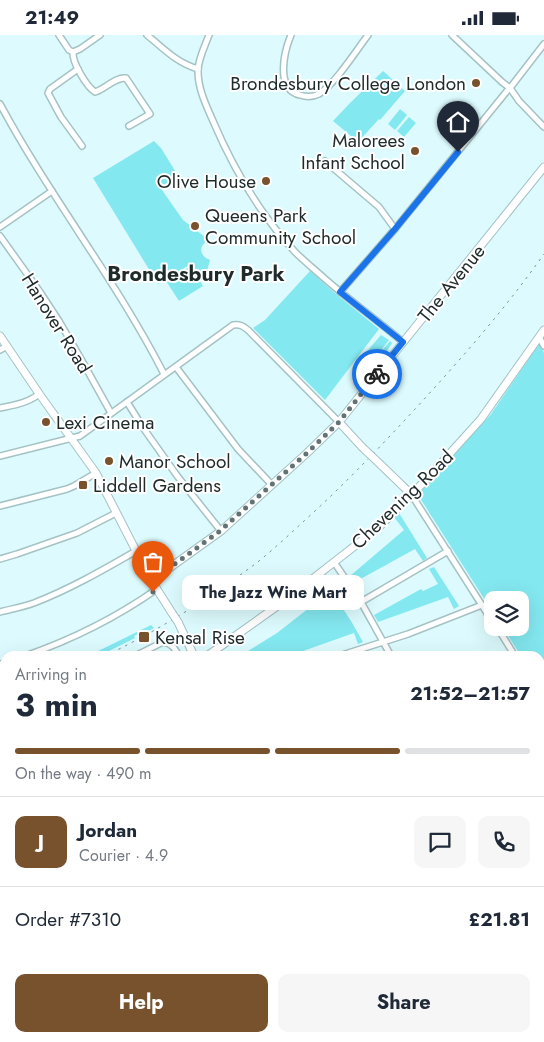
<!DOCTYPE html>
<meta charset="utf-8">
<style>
:root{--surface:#fff;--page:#f6f6f7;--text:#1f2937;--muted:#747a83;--line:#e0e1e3;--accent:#77522d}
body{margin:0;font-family:Jost,sans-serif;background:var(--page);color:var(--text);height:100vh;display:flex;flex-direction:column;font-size:19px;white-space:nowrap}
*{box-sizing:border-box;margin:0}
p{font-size:16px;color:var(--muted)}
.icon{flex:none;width:28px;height:28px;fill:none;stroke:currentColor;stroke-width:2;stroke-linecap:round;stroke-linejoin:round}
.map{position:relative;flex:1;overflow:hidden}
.side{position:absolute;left:0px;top:616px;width:545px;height:391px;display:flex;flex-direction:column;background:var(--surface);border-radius:15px 15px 0 0;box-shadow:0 5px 20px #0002}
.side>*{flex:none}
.tools{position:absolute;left:484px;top:556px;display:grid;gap:10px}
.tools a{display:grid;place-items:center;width:45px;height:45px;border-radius:10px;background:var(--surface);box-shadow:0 5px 20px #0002;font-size:25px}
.pin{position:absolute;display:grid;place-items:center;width:42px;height:42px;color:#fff;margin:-51px -21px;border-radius:50% 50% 50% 0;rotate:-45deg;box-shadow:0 0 5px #0007}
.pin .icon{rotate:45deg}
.courier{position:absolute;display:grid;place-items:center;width:50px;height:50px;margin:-25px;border:4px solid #1a73e8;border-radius:50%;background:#fff;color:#222;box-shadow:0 1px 6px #0007}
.bubble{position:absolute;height:35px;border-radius:10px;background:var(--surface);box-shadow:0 5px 20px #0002;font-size:16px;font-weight:700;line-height:35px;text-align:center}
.headline em{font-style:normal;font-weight:700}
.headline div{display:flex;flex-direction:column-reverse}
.headline{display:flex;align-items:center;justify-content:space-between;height:85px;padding:0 15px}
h1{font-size:32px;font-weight:700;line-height:38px}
.bar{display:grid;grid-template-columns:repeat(4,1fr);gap:8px 5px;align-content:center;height:60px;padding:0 15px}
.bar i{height:6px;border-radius:4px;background:var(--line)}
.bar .current{background:var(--accent)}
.bar p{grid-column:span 4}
.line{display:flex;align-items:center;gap:12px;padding:0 15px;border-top:1px solid var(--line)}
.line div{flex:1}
.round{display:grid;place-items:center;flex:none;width:52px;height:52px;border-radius:10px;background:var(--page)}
.primary-button{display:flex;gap:10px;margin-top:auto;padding:10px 15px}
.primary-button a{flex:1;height:58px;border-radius:10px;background:var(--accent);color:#fff;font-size:20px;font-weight:700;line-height:58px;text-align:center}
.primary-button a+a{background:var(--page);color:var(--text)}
.status{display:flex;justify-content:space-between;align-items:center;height:35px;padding:0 25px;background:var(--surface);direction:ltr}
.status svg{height:14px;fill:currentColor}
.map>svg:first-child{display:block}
.green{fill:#84e8f0}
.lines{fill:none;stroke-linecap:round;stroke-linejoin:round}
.street-casing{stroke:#a5c2c4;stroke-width:8}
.secondary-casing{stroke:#a5c2c4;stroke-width:9}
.primary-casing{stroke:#915f1d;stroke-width:10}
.street{stroke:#fff;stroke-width:5}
.secondary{stroke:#fff;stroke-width:7}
.primary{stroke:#e2b073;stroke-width:8}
.rail{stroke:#7f9496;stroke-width:1;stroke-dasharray:2.5 5;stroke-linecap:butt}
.secondary-bridge-casing{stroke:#a5c2c4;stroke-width:9;stroke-linecap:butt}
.secondary-bridge{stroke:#fff;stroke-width:7}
.done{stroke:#627375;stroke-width:5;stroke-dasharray:0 9}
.route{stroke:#1a73e8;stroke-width:6}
.poi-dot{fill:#77522d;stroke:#fff;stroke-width:2}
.labels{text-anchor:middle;stroke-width:4;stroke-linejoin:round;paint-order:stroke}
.poi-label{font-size:19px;fill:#1f2a2b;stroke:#fff;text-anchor:start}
.street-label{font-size:19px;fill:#1f2a2b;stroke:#fff}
.quarter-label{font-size:21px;font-weight:bold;fill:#1f2a2b;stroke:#fff}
</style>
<div class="status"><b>21:49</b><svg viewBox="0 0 49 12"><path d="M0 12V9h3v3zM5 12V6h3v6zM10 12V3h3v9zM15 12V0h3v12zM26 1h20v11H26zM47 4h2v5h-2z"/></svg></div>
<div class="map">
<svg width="544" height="1007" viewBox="0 0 544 1007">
<rect width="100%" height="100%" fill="#ddfbfe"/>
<g class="green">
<path d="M383 36 405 56 380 85 379 84 358 107 333 86 349 69Z"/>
<path d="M400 74 407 80 395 95 388 89Z"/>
<path d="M409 82 416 88 404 102 397 96Z"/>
<path d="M154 106 161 113 180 144 162 155 183 185 209 205C198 210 199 221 210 225L206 240 201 243 191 229 158 249 93 143Z"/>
<path d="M191 231 203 251 179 266 166 246Z"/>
<path d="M310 236 336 259 379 294 325 365 253 293 265 285Z"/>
<path d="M381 300 389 305 376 322 368 315Z"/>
<path d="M390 306 392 308 389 313 366 342 364 343 362 339 352 333 359 324 364 329 370 328 368 325 370 322 374 325Z"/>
<path d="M539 309 544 318V658L540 652V621H521L503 593 520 592V565H492V576L418 460 419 458 491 379Z"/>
<path d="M399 478 427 523 423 526 415 514 355 547 350 541 404 495 394 482Z"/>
<path d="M434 532 459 571 454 574 448 562 378 587 374 580 421 554 423 556 438 549 429 534Z"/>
<path d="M341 548 347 556 336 563 351 586 363 607 358 609 354 598 289 621H240L277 598Z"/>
<path d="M151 590 154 593 140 601 138 599 134 601 135 603 99 621H88Z"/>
<path d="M0 926 5 928V1002H206L221 1007H0Z"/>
</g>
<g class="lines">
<g class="street-casing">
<g id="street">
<path d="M59 0 69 15 73 17 80 14 100 0"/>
<path d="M147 0C164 14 177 28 198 34"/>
<path d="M209 0C205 11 198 24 198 36 198 54 206 70 213 86 233 133 260 179 295 217 304 226 314 234 324 243 349 265 377 285 403 307"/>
<path d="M291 0C284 17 275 54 300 60 306 62 313 62 319 59 335 49 356 16 368 0"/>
<path d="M452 0 502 47 510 53 519 66 544 92"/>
<path d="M73 17C72 27 86 51 95 57 105 54 115 42 126 43L150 79 129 91"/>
<path d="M78 34 50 54 48 58 61 82 82 111"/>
<path d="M510 53 544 9"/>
<path d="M0 69C50 162 116 245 164 339"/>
<path d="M325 126 379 172 395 194"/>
<path d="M0 192 52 156"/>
<path d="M0 201 40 257 59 286 81 324 111 378"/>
<path d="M340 257 395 194 507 56"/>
<path d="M539 302 544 311"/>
<path d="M0 315 7 311"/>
<path d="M176 332 238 414 272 450"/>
<path d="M127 367 144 394 178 442 221 496"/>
<path d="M0 373C14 370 28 368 39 359"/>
<path d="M0 421 80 401 233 290C240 289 243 291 248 295L339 387"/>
<path d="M411 459 492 586"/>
<path d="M0 471 67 454 74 451 96 438"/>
<path d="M0 524 17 519 77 498 116 478"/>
<path d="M334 527 361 567 391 621"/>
<path d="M361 567 448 516"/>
<path d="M0 577C11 574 23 572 34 568 70 554 103 535 136 516"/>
<path d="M497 592 515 621"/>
<path d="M25 621C71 605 117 582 157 554"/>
<path d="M135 621 163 607C172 608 175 614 179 621"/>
<path d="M339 621 408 599 482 570"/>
<path d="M504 621 513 619"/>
<path d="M0 629 5 628"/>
<path d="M0 699 5 697"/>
<path d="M540 735 544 734"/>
<path d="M0 740 5 739"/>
<path d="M0 788 5 787"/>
<path d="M540 819H544"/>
<path d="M540 856 544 831"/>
<path d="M540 881H544"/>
<path d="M540 913H544"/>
<path d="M540 945 544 946"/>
<path d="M540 979 544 980"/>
<path d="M276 1007 277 1002"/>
<path d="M425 1007 426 1002"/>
<path d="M445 1007V1002"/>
<path d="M479 1007 480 1002"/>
<path d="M516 1007V1002"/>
</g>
</g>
<g class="secondary-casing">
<g id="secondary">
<path d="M0 301 40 360 96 438 151 545 172 578"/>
<path d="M339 387 362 412"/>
<path d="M381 430 411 459"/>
<path d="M151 545 155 541 168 534 221 496 307 418 339 387 544 132"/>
<path d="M178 587 194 621"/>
<path d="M207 621 283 567 379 492 425 446 481 384 544 295"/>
<path d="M540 669 544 667"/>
<path d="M540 778 544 777"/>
<path d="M0 837 5 836"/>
<path d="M326 1002V1007"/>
</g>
</g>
<g class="primary-casing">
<g id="primary">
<path d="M0 919 5 921"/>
<path d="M224 1002 237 1007"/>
</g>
</g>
<use href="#street" class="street"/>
<use href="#secondary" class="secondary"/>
<use href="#primary" class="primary"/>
<g class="rail">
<path d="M105 621C159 595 212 562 259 526 275 513 290 499 304 486 344 450 380 412 416 373 461 324 505 274 544 219"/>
<path d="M0 664 5 663"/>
<path d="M540 698 544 697"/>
<path d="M540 728 544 727"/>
<path d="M0 867H5"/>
<path d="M0 880 5 879"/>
</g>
<g class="secondary-bridge-casing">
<g id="secondary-bridge">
<path d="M362 412 381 430"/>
<path d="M172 578 178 587"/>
</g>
</g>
<use href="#secondary-bridge" class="secondary-bridge"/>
</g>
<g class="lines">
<path class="done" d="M153 557 157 554 151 545 155 541 168 534 220 496 307 418 339 387 377 339"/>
<path class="route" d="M377 339 403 307 340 257 395 194 458 117"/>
</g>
<g class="poi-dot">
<circle cx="476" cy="48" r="5"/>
<circle cx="415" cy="116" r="5"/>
<circle cx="266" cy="146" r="5"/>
<circle cx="195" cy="191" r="5"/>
<circle cx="46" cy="387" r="5"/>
<circle cx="109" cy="426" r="5"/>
<rect x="78" y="445" width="10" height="10" rx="2.5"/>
<rect x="138" y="596" width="12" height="12" rx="2.5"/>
</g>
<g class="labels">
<g class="poi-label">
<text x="466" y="55" text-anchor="end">Brondesbury College London</text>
<text x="405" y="112" text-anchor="end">Malorees<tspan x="405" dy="22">Infant School</tspan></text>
<text x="256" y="153" text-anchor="end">Olive House</text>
<text x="205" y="187">Queens Park<tspan x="205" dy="22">Community School</tspan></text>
<text x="56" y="394">Lexi Cinema</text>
<text x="119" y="433">Manor School</text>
<text x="93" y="457">Liddell Gardens</text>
<text x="155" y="609">Kensal Rise</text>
</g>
<g class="street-label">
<text transform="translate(451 248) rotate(-51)" y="7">The Avenue</text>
<text transform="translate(57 288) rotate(58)" y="7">Hanover Road</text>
<text transform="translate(402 464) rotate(-44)" y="7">Chevening Road</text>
</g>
<g class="quarter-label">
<text x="196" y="246">Brondesbury Park</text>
</g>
</g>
</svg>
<div class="tools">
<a><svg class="icon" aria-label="layers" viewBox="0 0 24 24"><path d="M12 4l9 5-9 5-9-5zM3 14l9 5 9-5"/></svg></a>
</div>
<div class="pin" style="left:153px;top:557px;background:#ea580c"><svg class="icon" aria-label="bag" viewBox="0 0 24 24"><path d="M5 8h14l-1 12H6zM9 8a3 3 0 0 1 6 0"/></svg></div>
<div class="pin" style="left:458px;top:117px;background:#1f2937"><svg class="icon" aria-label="home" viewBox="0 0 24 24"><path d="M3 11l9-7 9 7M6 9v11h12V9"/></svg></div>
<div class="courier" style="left:377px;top:339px"><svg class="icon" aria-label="bike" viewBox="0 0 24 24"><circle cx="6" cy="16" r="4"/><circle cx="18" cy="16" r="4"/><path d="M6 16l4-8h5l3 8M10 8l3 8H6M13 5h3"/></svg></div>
<div class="bubble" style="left:182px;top:540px;width:182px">The Jazz Wine Mart</div>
<section class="side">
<div class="headline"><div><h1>3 min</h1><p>Arriving in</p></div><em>21:52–21:57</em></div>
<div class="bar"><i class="current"></i><i class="current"></i><i class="current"></i><i></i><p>On the way · 490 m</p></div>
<div class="line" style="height:90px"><b class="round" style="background:var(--accent);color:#fff">J</b><div><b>Jordan</b><p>Courier · 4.9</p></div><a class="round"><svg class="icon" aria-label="chat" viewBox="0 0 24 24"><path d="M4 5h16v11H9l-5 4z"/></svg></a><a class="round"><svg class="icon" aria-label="phone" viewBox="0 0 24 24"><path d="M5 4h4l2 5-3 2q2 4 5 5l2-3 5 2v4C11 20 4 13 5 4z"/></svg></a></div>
<div class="line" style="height:65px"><div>Order #7310</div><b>£21.81</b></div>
<div class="primary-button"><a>Help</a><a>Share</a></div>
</section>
</div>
